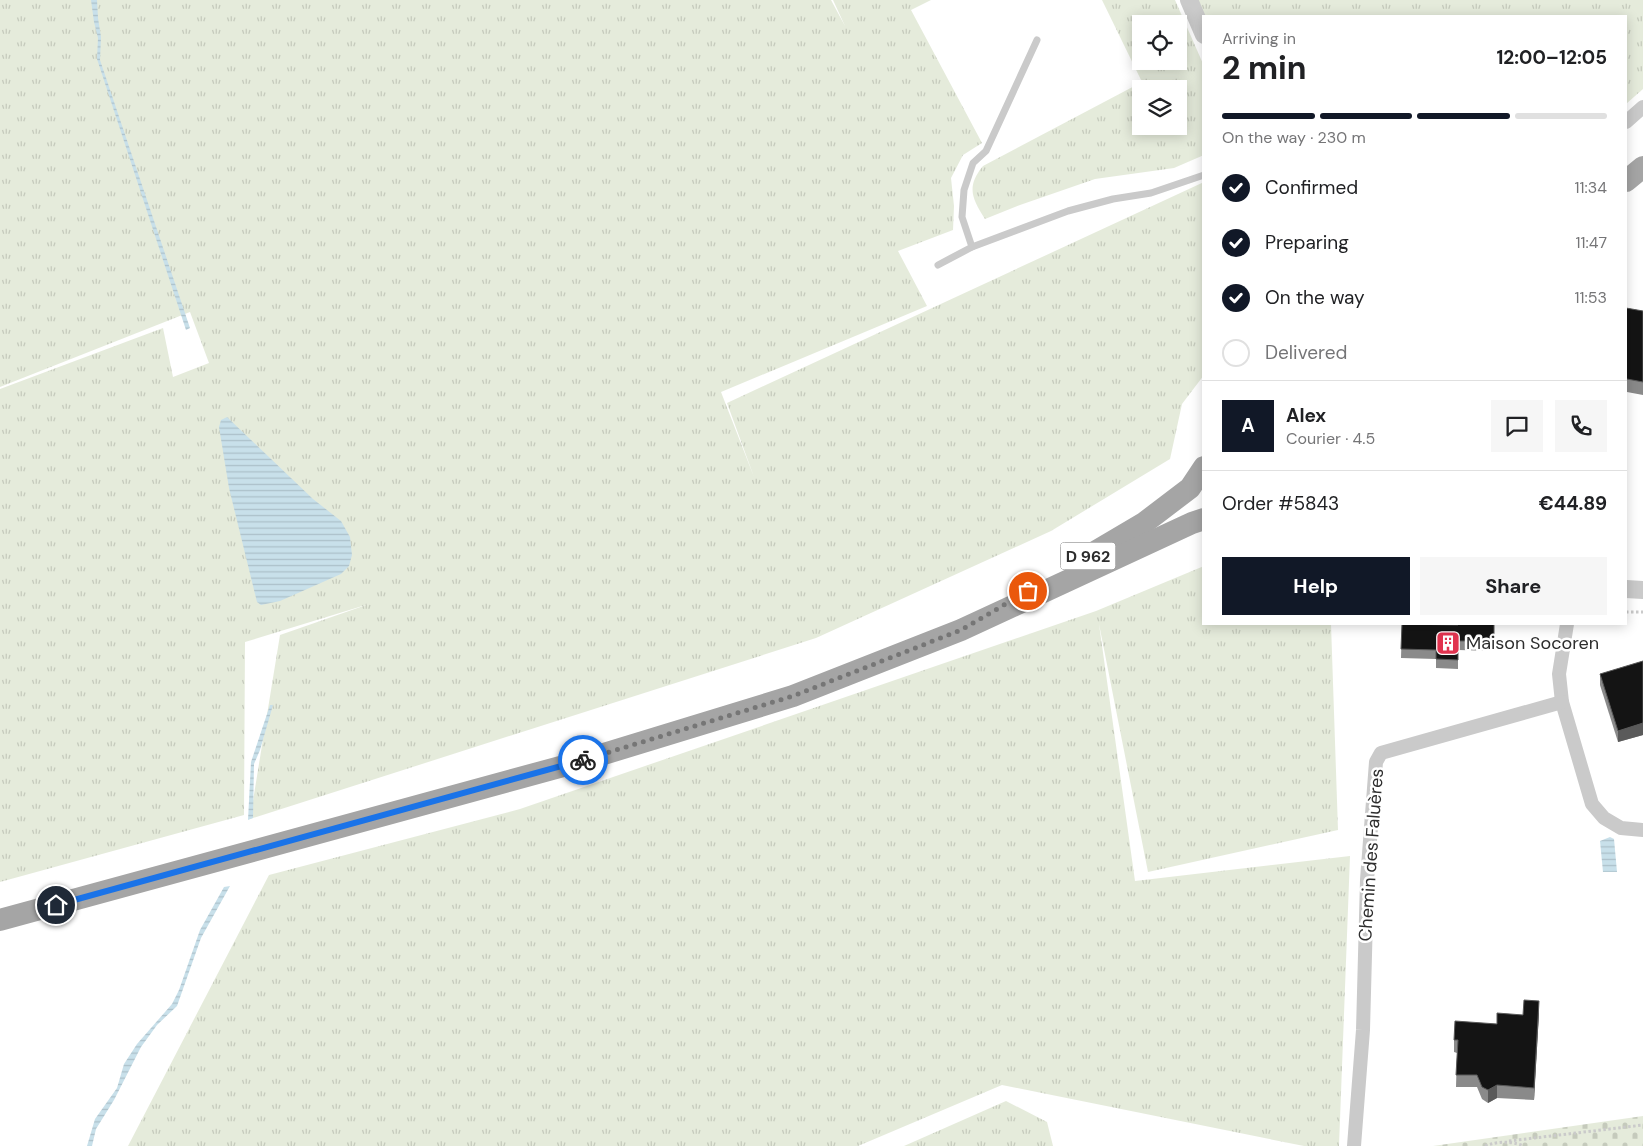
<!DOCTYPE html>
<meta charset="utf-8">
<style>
:root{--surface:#fff;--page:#f6f6f6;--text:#202124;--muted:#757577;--line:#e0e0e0;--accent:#111827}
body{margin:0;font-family:"DM Sans",sans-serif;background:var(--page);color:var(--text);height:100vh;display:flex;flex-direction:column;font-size:19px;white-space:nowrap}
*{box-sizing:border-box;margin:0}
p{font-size:16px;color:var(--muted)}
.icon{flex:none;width:28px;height:28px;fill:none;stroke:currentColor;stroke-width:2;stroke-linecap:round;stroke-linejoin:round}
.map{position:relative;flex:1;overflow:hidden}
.side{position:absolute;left:1202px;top:15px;width:425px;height:610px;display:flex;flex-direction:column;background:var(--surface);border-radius:0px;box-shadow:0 2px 12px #0003}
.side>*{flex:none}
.tools{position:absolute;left:1132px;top:15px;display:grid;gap:10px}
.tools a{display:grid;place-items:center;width:55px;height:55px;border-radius:0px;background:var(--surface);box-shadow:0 2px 12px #0003;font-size:25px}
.pin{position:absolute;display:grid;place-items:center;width:42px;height:42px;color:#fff;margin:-21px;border:2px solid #fff;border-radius:50%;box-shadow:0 1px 5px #0007}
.courier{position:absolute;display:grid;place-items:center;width:50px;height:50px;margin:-25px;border:4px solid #1a73e8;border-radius:50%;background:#fff;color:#222;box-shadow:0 1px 6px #0007}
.overview em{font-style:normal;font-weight:700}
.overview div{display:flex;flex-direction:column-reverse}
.overview{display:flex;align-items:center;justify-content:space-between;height:85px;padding:0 20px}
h1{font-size:32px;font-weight:700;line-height:38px}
.bar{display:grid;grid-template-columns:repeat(4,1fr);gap:8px 5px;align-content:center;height:60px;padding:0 20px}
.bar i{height:6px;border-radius:4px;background:var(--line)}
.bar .selected{background:var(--accent)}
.bar p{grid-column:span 4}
.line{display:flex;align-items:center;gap:12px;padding:0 20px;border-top:1px solid var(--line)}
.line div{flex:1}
.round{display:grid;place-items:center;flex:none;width:52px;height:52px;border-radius:0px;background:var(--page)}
ol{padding:0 20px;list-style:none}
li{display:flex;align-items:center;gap:15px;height:55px}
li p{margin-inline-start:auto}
li .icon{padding:5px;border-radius:50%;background:var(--accent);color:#fff;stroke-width:4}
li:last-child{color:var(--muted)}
li i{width:28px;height:28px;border:2px solid var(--line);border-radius:50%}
.cta{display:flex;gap:10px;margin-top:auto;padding:10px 20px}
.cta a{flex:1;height:58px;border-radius:0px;background:var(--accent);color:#fff;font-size:20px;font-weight:700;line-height:58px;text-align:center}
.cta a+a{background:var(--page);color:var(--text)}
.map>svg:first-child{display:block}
.grass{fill:url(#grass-tufts);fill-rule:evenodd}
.cemetery{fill:url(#cemetery-stones)}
.water{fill:url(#water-rules)}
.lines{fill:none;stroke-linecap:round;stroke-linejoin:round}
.path{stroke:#cacaca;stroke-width:3;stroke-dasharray:2.5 2.5;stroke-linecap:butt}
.service{stroke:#cacaca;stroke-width:7}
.minor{stroke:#cacaca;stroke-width:14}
.tertiary{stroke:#cacaca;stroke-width:18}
.primary{stroke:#a5a5a5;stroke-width:22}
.wall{fill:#8a8a8a}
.shaded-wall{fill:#5a5a5a}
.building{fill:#141414;stroke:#5a5a5a}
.done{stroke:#767676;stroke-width:5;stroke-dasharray:0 9}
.route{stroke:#1a73e8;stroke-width:6}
.labels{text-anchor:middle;stroke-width:5;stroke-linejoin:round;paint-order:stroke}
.shield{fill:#fff;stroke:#6c6c6c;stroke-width:1}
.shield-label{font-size:16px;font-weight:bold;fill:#2d2d2d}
.poi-label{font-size:18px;fill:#2d2d2d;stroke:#fff;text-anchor:start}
.street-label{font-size:18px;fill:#2d2d2d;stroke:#fff}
</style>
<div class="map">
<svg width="1643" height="1146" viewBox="0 0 1643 1146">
<defs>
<pattern id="grass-tufts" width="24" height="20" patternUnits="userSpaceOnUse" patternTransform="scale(1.25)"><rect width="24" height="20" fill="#e5ebdb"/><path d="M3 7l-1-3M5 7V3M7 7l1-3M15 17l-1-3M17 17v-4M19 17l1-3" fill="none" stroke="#c5cabc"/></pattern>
<pattern id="cemetery-stones" width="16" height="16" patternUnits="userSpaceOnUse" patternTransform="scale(1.25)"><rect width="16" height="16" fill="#e5ebdb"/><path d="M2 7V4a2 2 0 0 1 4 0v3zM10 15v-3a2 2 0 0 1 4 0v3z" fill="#c5cabc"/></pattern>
<pattern id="water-rules" width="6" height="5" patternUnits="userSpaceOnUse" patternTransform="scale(1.25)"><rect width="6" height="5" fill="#c8e0ea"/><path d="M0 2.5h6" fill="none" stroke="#acc0c9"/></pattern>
</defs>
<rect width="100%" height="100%" fill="#fff"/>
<g class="grass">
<path d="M0 0H831L845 26 833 0H931L911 10 982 143 963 155 951 178 954 206 953 230 898 251 927 306 721 392 754 477 727 403 1204 182V375L1182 404 1170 459 1051 531 816 638 250 819 280 635 369 604 245 642 244 815 0 882V389L163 328 173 377 209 363 190 312 0 387Z"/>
<path d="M1102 0H1175L1204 66V155L1174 168 1095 179 1020 205 985 219C972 198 966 187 983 166L1142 82ZM1141 24H1179V61H1141ZM1141 89H1179V126H1141Z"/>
<path d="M1198 0H1643V89L1626 104V16H1204Z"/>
<path d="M1204 566V624H1331L1338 830 1148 872 1099 624 1135 881 1350 856 1339 1146H1304L1002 1085 858 1146H128L269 875 520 809 1096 611Z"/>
<path d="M1006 1101 1047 1122 1053 1146H904Z"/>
</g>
<path class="cemetery" d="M1643 1116V1146H1433Z"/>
<g class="water">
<path d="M91 0H97L98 18 101 37 100 60 190 328 186 330 97 59 98 38 94 22Z"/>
<path d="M227 417 313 499 341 521 350 537 352 555 349 566 341 574 280 601 261 605 257 602 229 488 219 427 221 420Z"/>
<path d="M270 705H273L260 750 254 764 253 818 248 820 251 762Z"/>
<path d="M1610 837 1614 839 1617 872H1603L1600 841Z"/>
<path d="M230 886 201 938 177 1006 157 1025 141 1047 114 1100 96 1129 92 1146H87L95 1119 117 1088 124 1064 137 1044 172 1004 179 990 200 930 224 887Z"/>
</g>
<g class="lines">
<g class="path">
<path d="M1626 612H1643"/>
<path d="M1509 1141 1643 1125"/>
<path d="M1485 1146C1499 1141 1510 1141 1524 1146"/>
</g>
<g class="service">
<path d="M972 247 962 217 964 190 973 163 986 151 1037 40"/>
<path d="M938 265 972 247 1068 211 1113 199 1151 193 1204 175"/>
</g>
<g class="minor">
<path d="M1626 122 1643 107"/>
<path d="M1567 624 1559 674 1562 702 1592 804 1604 818 1621 828 1643 830"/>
<path d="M1354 1146 1363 1030 1367 880 1376 762 1381 753 1562 702"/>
</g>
<g class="tertiary">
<path d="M1189 0 1204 35"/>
<path d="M1626 589 1643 590"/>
</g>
<g class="primary">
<path d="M1626 181 1643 167"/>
<path d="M1083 559 1144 523 1190 488 1204 467"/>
<path d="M0 920 571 764 793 696 961 630 1192 523 1204 519"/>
</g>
</g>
<g class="wall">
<path d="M1626 308 1643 311V395L1627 392 1626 393Z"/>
<path d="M1402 624 1458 625 1494 624V651L1458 650V669L1436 668V659L1401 658Z"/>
<path d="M1643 661V735L1618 742 1600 685V674Z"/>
<path d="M1539 1013 1534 1100 1497 1098 1488 1103 1482 1099 1477 1087H1456L1457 1053 1454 1052V1040L1523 1015Z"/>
</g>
<g class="shaded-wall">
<path d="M1627 379V392L1626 393V381Z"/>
<path d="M1643 723V735L1618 742V731Z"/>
<path d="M1539 1001V1013L1534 1100V1088Z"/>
<path d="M1497 1085V1098L1488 1103V1090Z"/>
</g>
<g class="building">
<path d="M1626 308 1643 311V382L1627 379 1626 381Z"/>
<path d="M1402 624 1458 625V624H1494V641H1458V660L1436 659V650L1401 649Z"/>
<path d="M1643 661V723L1618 731 1600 674Z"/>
<path d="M1524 1000 1539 1001 1534 1088 1497 1085 1488 1090 1482 1087 1477 1075H1456L1458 1040H1454L1455 1021 1497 1024V1013L1523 1015Z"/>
</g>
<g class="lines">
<path class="done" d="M583 760 793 696 961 630 1028 591"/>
<path class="route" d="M56 905 583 760"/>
</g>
<defs>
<g id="building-square" transform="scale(1.25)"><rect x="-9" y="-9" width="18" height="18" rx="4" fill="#e1334f" stroke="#fff"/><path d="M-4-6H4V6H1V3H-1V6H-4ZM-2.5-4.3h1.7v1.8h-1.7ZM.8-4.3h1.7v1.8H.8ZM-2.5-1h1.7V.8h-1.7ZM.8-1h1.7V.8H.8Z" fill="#fff"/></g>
</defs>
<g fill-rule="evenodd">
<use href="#building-square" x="1448" y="643"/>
</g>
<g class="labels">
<rect class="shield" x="1060.5" y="542.5" width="55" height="27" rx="4"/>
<g class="shield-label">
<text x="1088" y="562">D 962</text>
</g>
<g class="poi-label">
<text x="1466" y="649">Maison Socoren</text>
</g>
<g class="street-label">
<text transform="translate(1371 855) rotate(-86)" y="6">Chemin des Faluères</text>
</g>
</g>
</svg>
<div class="tools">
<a><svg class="icon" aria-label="locate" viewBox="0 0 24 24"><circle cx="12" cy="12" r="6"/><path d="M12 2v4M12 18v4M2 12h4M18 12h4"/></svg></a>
<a><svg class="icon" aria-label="layers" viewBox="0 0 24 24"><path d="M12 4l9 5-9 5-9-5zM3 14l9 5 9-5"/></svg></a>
</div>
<div class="pin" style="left:1028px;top:591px;background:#ea580c"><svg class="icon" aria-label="bag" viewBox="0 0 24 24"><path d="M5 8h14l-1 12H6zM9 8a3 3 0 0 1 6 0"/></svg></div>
<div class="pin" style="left:56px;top:905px;background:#1f2937"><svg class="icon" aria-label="home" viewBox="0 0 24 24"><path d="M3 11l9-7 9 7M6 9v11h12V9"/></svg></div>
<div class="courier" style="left:583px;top:760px"><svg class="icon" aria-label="bike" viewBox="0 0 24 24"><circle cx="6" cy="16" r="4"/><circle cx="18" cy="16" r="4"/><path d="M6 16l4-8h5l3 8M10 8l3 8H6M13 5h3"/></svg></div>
<section class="side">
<div class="overview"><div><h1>2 min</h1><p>Arriving in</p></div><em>12:00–12:05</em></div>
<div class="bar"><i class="selected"></i><i class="selected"></i><i class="selected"></i><i></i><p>On the way · 230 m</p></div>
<ol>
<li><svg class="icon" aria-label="check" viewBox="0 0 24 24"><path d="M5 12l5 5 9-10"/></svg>Confirmed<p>11:34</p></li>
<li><svg class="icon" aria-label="check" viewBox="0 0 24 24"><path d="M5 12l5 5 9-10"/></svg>Preparing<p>11:47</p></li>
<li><svg class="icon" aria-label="check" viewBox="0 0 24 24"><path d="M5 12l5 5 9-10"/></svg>On the way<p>11:53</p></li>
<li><i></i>Delivered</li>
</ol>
<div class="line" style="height:90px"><b class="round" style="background:var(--accent);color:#fff">A</b><div><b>Alex</b><p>Courier · 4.5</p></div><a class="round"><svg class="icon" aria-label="chat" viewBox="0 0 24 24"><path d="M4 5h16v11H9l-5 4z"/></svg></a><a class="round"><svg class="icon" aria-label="phone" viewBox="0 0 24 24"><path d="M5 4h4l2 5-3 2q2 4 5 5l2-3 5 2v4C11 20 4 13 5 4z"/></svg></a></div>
<div class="line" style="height:65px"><div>Order #5843</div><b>€44.89</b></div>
<div class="cta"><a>Help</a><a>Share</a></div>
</section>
</div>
